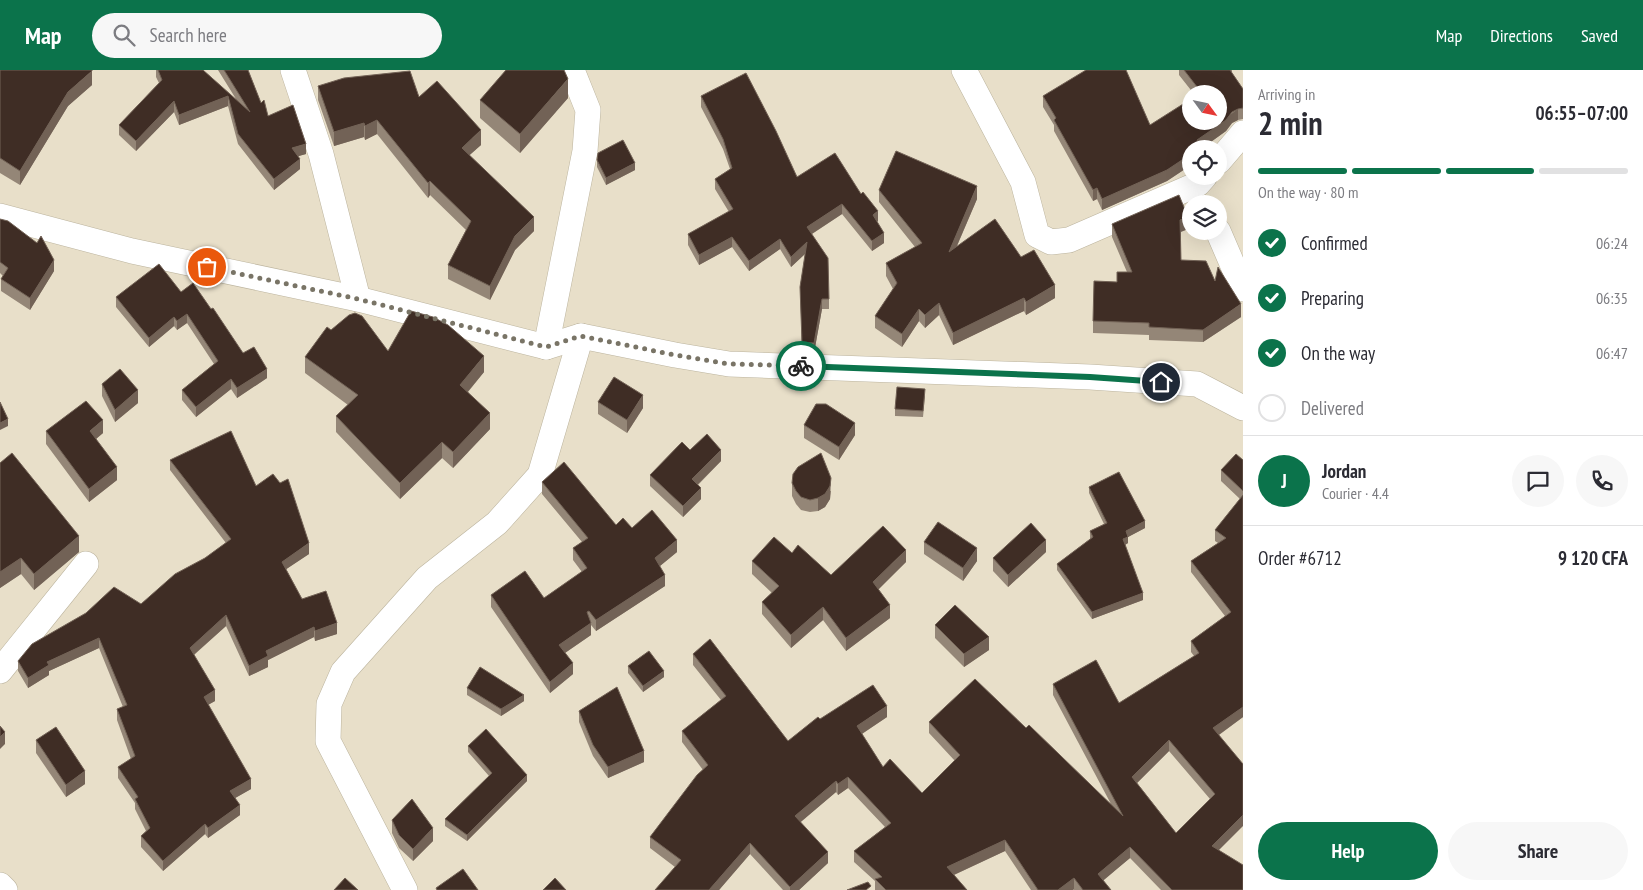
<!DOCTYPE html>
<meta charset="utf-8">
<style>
:root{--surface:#fff;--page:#f7f7f7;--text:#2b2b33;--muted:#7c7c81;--line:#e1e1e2;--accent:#0b734b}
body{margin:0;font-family:"PT Sans Narrow",sans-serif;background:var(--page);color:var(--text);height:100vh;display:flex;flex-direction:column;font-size:19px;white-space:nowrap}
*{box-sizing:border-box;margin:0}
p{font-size:16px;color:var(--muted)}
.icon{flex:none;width:28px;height:28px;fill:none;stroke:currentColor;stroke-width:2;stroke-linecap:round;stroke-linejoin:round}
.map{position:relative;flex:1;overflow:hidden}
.side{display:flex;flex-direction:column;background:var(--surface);width:400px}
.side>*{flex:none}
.needle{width:32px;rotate:123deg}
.fabs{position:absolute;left:1182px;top:15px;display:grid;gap:10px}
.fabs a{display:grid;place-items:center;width:45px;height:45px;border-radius:50%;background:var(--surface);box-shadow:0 5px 20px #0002;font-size:25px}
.pin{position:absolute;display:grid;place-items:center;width:42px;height:42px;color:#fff;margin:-21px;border:2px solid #fff;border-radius:50%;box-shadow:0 1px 5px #0007}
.courier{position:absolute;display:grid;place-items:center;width:50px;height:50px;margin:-25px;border:4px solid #0b734b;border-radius:50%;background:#fff;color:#222;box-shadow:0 1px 6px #0007}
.summary em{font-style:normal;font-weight:800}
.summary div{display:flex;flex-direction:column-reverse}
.summary{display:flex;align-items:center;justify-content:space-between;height:85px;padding:0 15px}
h1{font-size:32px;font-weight:800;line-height:38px}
.bar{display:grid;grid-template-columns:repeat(4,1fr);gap:8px 5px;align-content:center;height:60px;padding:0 15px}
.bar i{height:6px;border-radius:4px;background:var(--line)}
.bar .on{background:var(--accent)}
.bar p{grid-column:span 4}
.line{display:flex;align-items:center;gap:12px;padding:0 15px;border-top:1px solid var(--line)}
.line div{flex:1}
.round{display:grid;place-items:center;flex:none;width:52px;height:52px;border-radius:26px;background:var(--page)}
ol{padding:0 15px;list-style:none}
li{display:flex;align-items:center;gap:15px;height:55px}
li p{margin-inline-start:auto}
li .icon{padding:5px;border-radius:50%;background:var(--accent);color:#fff;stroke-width:4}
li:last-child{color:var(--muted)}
li i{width:28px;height:28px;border:2px solid var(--line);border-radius:50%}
.primary-button{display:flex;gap:10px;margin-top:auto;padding:10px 15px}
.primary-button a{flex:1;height:58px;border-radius:30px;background:var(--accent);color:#fff;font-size:20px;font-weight:800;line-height:58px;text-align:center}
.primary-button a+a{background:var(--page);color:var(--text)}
header{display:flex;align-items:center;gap:30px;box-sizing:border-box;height:70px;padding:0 25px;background:var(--accent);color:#fff}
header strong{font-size:24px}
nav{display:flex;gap:28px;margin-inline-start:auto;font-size:18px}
.search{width:350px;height:45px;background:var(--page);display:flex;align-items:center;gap:12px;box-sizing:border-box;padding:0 18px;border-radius:28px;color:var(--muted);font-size:19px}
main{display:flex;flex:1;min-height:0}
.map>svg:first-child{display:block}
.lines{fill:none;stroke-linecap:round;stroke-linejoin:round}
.street-casing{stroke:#bcb49e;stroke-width:26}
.street{stroke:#fff;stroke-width:25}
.wall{fill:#948677;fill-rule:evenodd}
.shaded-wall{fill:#726256}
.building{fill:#3f2d25;stroke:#726256;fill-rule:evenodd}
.done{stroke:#797466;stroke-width:5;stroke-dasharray:0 9}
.route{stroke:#0b734b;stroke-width:6}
</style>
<header>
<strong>Map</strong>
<div class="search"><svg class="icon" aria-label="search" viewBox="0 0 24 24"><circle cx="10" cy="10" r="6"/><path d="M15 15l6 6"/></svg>Search here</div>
<nav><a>Map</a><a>Directions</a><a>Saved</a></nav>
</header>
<main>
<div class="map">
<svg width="1243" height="820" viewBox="0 0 1243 820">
<rect width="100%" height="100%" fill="#e8dfc9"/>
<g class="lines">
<g class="street-casing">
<g id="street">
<path d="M293 0 321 84 358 229"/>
<path d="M964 0 1023 112 1037 165 1051 172 1069 170 1198 114 1205 106"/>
<path d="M1219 91 1243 63"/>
<path d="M0 146 132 181 358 229 546 277 581 266 675 285 729 294 1090 307 1197 314 1243 338"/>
<path d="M1218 161 1243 219"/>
<path d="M546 277 585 81 588 40 572 0"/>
<path d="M0 601 86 494"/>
<path d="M0 815 5 820"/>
<path d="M405 820 328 671 329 634 343 602 427 508 497 453 540 405 581 266"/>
</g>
</g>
<use href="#street" class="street"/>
</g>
<g class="wall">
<path d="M0 0 92 15 68 36 20 115 0 103Z"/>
<path d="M156 0H203L236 29 218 0H248L261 33 268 46 306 84 298 86 300 99 274 120 238 74 228 36 179 55 174 42 136 81 119 65V55L159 13 156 7Z"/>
<path d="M1179 0H1232V3L1243 19V49L1238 50 1232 53 1226 61 1201 79H1191V95L1167 111 1102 140 1097 129 1093 131 1054 61V55L1043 37V26L1150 55 1219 24H1194L1179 5Z"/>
<path d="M318 16 419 27 481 75 469 85 534 161 515 180 490 230 448 209V195L466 160 430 125 428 128 377 64 365 70 364 67 334 76 318 30Z"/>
<path d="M701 26 797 107 861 124 878 151H877L884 173 872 181 842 144 812 164 829 229V239H822L814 283 802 282 800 217 805 184 791 197 780 179 749 201 732 177 699 195 688 175V164L729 142 715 119V109L730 99 723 79 701 37Z"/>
<path d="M568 28 520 83 480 48V30Z"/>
<path d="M597 90 635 100 606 115 597 97Z"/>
<path d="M879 120 977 129 957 176 1021 187 1055 228 1026 245 1024 241 953 275 939 245 925 258 919 251 902 277 875 258V246L893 219 886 206V193L915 177 879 132Z"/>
<path d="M0 149 54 201 30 240 1 221V209L3 206 0 203Z"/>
<path d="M1112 154 1188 159 1181 162V190L1215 211 1241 247 1203 272 1149 270V265L1093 263V251L1117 212 1127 202 1112 167Z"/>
<path d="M181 222 243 283 267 308 237 328 231 319 196 347 182 330V320L214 294 187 253 177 260 174 256 149 277 116 237V227Z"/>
<path d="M331 260 388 281 484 302 468 322 490 359 453 398 442 388 400 429 336 362V346L348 335 305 303V287Z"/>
<path d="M102 314 138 333 115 352 102 326Z"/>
<path d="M925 326 923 347 895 346V339Z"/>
<path d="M598 332 643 338 627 363 598 344Z"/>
<path d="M804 355 855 365 839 390 804 368Z"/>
<path d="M46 361 103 363 96 369 117 410 89 432 46 374Z"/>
<path d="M690 380 721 391 698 415 701 429 683 447 650 416V405Z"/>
<path d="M170 390 256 416 309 484 286 499 302 529 337 564 315 571 314 567 268 590V597L249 606 226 556 194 585 215 631 208 635 251 719 235 728 240 745 208 768 205 764 163 801 141 777V766L146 761 135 739V733L118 708V697L131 689 117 650V639L123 637 99 578 49 601V605L28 618 18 601V591L141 534 226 473 170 400Z"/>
<path d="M1243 390V647L1219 665V780L1243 820H1161L1130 788 1103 810 1111 820H1074V819L1073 820H1031L1005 781 954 805 967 820H875V811L854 792V781L885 757 848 718 838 725 836 722 800 752 828 793 799 820H783L750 784 719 820H655L675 797 650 778V767L703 700 682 672V661L721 630 693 595V584L788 671 820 649 887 647 862 664 883 697 922 723 955 691 929 663V652L1026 658 1111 734 1053 625V614L1119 633 1194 586 1191 582V571L1225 546 1191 502V491L1218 473 1215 471V460L1240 429 1221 411V400ZM1169 681 1210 729 1176 763 1137 713Z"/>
<path d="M0 393 79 482 34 520 21 504 0 518Z"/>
<path d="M542 412 616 455 632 458 677 482 660 496 665 516 596 561 591 555V565L565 583 573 604 550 623 491 537V525L544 528 582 502 573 490V478L582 472 542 424Z"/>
<path d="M792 413 831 421 830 429 825 437 818 441 810 442 801 440 796 434 792 426Z"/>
<path d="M1089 417 1145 458 1128 467V473L1125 475 1143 530 1092 549 1057 500V494L1090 469V461L1104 454 1089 423Z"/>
<path d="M924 472 977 491 963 511 924 484Z"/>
<path d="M1046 482 1008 517 993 501V488Z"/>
<path d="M792 483 831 505 906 492 878 519 890 548 846 581 823 550 791 578 762 544V532L772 523 752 504V491Z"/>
<path d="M935 555 989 580 964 597 935 568Z"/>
<path d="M628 596 664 607 643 622 628 603Z"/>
<path d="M467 618 524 631 501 646 467 625Z"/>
<path d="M579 641 644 692 608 708 593 686 579 652Z"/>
<path d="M36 670 85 714 66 727 36 683Z"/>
<path d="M468 676 527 711 467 771 445 756V749L489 706 468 682Z"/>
<path d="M392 750 433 771 413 791 399 778 392 763Z"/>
</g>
<g class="shaded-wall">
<path d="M92 1V15L68 36 20 115V101L68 22Z"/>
<path d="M568 9V28L520 83V64Z"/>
<path d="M228 26V36L179 55V45Z"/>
<path d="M174 31V42L136 81V71Z"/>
<path d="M1238 39V50L1232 53 1226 61 1201 79H1197V70Z"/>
<path d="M377 50V64L365 70V56Z"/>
<path d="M364 53V67L334 76V62Z"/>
<path d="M481 60V75L462 92V78Z"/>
<path d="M306 74V84L292 88V78Z"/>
<path d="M1191 84V95L1167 111 1102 140V129Z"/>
<path d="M300 89V99L274 120V109Z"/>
<path d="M635 93V100L606 115V108Z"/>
<path d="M430 111V125L428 128V113Z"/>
<path d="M977 116V129L949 194V182Z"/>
<path d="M1097 118V129L1093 131V120Z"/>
<path d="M842 134V144L807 167V157Z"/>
<path d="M878 141V151L873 155V145Z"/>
<path d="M534 147V161L515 180 490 230V216L515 166Z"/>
<path d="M1188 147V159L1180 162V150Z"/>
<path d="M884 163V173L872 181V171Z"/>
<path d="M732 167V177L699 195V185Z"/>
<path d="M780 169V179L749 201V191Z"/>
<path d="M807 172V182L791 197V187Z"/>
<path d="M54 190V201L30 240V228Z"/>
<path d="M1055 215V228L1026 245V232Z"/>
<path d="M1024 228V241L953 275V263Z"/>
<path d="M822 229V239L814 283V273Z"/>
<path d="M939 233V245L925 258V245Z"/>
<path d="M1241 234V247L1203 272V260Z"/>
<path d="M919 239V251L902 277V264Z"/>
<path d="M187 244V253L177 260V251Z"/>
<path d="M174 247V256L149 277V268Z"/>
<path d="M484 286V302L460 331V315Z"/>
<path d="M267 299V308L237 328V318Z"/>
<path d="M231 309V319L196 347V337Z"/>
<path d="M138 320V333L115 352V340Z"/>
<path d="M643 325V338L627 363V350Z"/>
<path d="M490 343V359L453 398V382Z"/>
<path d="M8 349V356L0 360V353Z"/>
<path d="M103 350V363L90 374V361Z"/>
<path d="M855 353V365L839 390V377Z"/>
<path d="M442 372V388L400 429V413Z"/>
<path d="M721 380V391L692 420V409Z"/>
<path d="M117 397V410L89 432V419Z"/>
<path d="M831 408 830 429 825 437 818 441V428Z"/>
<path d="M701 418V429L683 447V436Z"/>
<path d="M1145 451V458L1128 467V473L1123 476V469L1126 461Z"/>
<path d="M79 466V482L34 520V504Z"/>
<path d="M677 470V482L655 500V488Z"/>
<path d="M1046 470V482L1008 517V505Z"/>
<path d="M309 473V484L282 502V492Z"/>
<path d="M977 478V491L963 511V498Z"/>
<path d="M906 480V492L873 525V512Z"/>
<path d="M21 488V504L0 518V502Z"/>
<path d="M665 505V516L596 561V550Z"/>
<path d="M1143 523V530L1092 549V542Z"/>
<path d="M890 535V548L846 581V568Z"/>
<path d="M823 537V550L791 578V565Z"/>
<path d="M226 545V556L190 588V578Z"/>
<path d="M337 553V564L315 571V561Z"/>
<path d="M591 553V565L559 587V575Z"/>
<path d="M314 557V567L268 590V597L249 606V596L266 581Z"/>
<path d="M989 567V580L964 597V584Z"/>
<path d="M99 568V578L49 601V605L28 618V608L47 592Z"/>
<path d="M573 593V604L550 623V612Z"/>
<path d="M664 601V607L643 622V616Z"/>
<path d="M215 620V631L204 637V627Z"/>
<path d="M524 625V631L501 646V639Z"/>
<path d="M887 636V647L857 667V656Z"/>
<path d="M1243 637V647L1213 669V658Z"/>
<path d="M5 662V674L0 679V667Z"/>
<path d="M1169 670V681L1132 718V707Z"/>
<path d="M644 681V692L608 708V697Z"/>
<path d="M85 701V714L66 727V715Z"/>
<path d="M527 705V711L467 771V765Z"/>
<path d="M848 707V718L838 725V714Z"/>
<path d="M251 709V719L230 731V721Z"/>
<path d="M836 711V722L795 757V746Z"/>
<path d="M240 735V745L208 768V758Z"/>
<path d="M1243 745V756L1212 787V776Z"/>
<path d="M205 754V764L163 801V791Z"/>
<path d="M433 758V771L413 791V779Z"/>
<path d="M1005 770V781L947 808V797Z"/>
<path d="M750 773V784L719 820H709Z"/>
<path d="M1130 777V788L1098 815V804Z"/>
<path d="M828 782V793L799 820H790V817Z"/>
<path d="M1074 808V819L1073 820H1058Z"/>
</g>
<g class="building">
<path d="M0 0H92V1L68 22 20 101 0 88Z"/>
<path d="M158 0H203L250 42 224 0H248L261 33 264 30 268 46 293 35 306 74 292 78 300 89 274 109 238 64 228 26 179 45 174 31 136 71 119 55 162 10Z"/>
<path d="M506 0H564L568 9 520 64 480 30Z"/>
<path d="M1086 0H1126L1150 55 1191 29V51H1219V24H1199L1201 22 1184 0H1230L1243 19V38L1238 39 1232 42 1226 50 1197 70 1201 78 1199 79H1191V84L1167 100 1102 129 1097 118 1093 120 1054 50 1056 48 1043 26Z"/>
<path d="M410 1 419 27 437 11 481 60 462 78 534 147 515 166 490 216 448 195 471 151 430 111 428 113 377 50 365 56 364 53 334 62 318 16 344 8Z"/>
<path d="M746 3 776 61 797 107 835 83 861 124 863 122 878 141 873 145 884 163 872 171 842 134 807 157 828 188 829 229H822L814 273 802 272 800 217 807 172 791 187 780 169 749 191 732 167 699 185 688 164 733 139 715 109 732 98 723 69 701 26Z"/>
<path d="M623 70 635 93 606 108 597 90 598 83Z"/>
<path d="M896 81 977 116 949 182 995 149 1021 187 1034 180 1055 215 1026 232 1024 228 953 263 939 233 925 245 919 239 902 264 875 246 897 213 886 193 922 173 879 120Z"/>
<path d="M1179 125 1188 147 1180 150 1181 190 1206 191 1215 211 1218 197 1241 234 1203 260 1149 257V253L1093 251 1094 211 1117 212V202H1132L1112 154Z"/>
<path d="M0 149 8 151 37 173 41 166 54 190 30 228 1 209 8 198 0 192Z"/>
<path d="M159 194 181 222 193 213 211 239 213 238 243 283 254 277 267 299 237 318 231 309 196 337 182 320 218 291 187 244 177 251 174 247 149 268 116 227Z"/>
<path d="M411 241 433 247 448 255 484 286 460 315 490 343 453 382 442 372 400 413 336 346 358 325 305 287 327 257 331 260 349 245 355 243 362 246 388 281Z"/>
<path d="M120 299 138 320 115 340 102 314Z"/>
<path d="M614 307 643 325 627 350 598 332Z"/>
<path d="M897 317 925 319 923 341 895 339Z"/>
<path d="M86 331 103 350 90 361 117 397 89 419 46 361Z"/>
<path d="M0 332 8 349 0 353Z"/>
<path d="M816 334H826L855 353 839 377 804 355Z"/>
<path d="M231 361 256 416 273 404 280 413 288 409 309 473 282 492 302 529 326 521 337 553 315 561 314 557 266 581 268 586 249 596 226 545 190 578 215 620 204 627 251 709 230 721 240 735 208 758 205 754 163 791 141 766 150 758 135 729 138 727 118 697 135 686 117 639 127 635 99 568 47 592 49 595 28 608 18 591 32 574 86 543 114 517 141 534 175 504 205 488 231 469 170 390Z"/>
<path d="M707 364 721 380 692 409 701 418 683 436 650 405 682 372 690 380Z"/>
<path d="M12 383 79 466 34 504 21 488 0 502V393Z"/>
<path d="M821 383 831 408 830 416 825 424 818 428 810 430 801 427 796 421 792 413 793 404 798 397Z"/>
<path d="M1236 384 1243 390V421L1221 400Z"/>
<path d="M564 392 616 455 623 448 632 458 652 440 677 470 655 488 665 505 596 550 589 541 587 542 591 553 559 575 573 593 550 612 491 525 525 501 544 528 587 498 573 478 588 468 542 412Z"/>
<path d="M1119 402 1145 451 1126 461 1128 467 1123 469 1143 523 1092 542 1057 494 1093 467 1090 461 1107 453 1089 417Z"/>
<path d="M1243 425V637L1213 658 1243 694V745L1212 776 1243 795V820H1172L1130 777 1098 804 1111 820H1083L1074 808 1058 820H1038L1005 770 947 797 967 820H886L875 809 882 807 854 781 891 753 848 707 838 714 836 711 795 746 828 782 790 817 750 773 709 820H655L681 790 650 767 697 705 708 695 682 661 726 626 693 584 710 569 788 671 818 647 820 649 873 615 887 636 857 656 883 697 890 689 922 723 960 685 929 652 975 609 1026 658 1029 655 1123 746 1053 614 1096 590 1119 633 1199 583 1191 571 1231 542 1191 491 1226 468 1215 460ZM1169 670 1215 724 1176 763 1132 707Z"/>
<path d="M938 452 977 478 963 498 924 472Z"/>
<path d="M1031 453 1046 470 1008 505 993 488Z"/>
<path d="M883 456 906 480 873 512 890 535 846 568 823 537 791 565 762 532 779 516 752 491 774 467 792 483 798 475 831 505Z"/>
<path d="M955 535 989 567 964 584 935 555Z"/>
<path d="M649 581 664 601 643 616 628 596Z"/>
<path d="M480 597 524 625 501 639 467 618Z"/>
<path d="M617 617 644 681 608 697 593 675 579 641Z"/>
<path d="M0 656 5 662 0 667Z"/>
<path d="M56 657 85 701 66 715 36 670Z"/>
<path d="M486 659 527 705 467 765 445 749 492 703 468 676Z"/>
<path d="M412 729 433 758 413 779 399 765 392 750Z"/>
<path d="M463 799 478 820H437L436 818Z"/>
<path d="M345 808 358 820H334Z"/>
<path d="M555 808 566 820H543Z"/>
<path d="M868 812 871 816 866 820H847Z"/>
</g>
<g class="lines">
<path class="done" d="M207 197 358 229 546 277 581 266 675 285 729 294 801 296"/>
<path class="route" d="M801 296 1090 307 1161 312"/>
</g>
</svg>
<div class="fabs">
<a><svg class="needle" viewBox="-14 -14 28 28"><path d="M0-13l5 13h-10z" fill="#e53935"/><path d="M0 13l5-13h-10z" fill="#7c7c81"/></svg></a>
<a><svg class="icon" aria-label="locate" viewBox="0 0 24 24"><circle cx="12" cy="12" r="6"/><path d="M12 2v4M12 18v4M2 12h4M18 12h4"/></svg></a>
<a><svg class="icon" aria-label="layers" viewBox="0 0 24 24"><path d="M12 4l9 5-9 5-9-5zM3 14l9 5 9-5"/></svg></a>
</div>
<div class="pin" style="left:207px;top:197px;background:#ea580c"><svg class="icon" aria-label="bag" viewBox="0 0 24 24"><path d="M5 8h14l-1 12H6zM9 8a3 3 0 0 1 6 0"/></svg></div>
<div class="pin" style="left:1161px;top:312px;background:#1f2937"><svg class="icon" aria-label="home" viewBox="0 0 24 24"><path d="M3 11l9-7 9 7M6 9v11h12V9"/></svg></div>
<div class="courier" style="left:801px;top:296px"><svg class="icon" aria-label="bike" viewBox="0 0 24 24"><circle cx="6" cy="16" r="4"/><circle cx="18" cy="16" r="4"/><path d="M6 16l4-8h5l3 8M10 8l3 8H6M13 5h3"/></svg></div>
</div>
<section class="side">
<div class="summary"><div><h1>2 min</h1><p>Arriving in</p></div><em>06:55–07:00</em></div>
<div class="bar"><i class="on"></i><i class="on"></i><i class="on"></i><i></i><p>On the way · 80 m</p></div>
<ol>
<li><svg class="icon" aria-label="check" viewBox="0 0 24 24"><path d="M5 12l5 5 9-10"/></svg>Confirmed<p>06:24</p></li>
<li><svg class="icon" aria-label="check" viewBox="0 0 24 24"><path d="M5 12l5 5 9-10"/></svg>Preparing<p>06:35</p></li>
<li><svg class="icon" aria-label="check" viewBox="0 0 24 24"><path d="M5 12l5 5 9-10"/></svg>On the way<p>06:47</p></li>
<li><i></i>Delivered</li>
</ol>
<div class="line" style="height:90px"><b class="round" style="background:var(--accent);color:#fff">J</b><div><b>Jordan</b><p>Courier · 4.4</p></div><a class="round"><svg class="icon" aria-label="chat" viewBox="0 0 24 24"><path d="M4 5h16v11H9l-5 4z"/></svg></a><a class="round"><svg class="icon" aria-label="phone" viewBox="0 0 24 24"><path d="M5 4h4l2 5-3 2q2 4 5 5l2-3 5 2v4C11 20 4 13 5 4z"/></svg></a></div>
<div class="line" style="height:65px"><div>Order #6712</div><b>9 120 CFA</b></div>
<div class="primary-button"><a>Help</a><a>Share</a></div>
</section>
</main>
